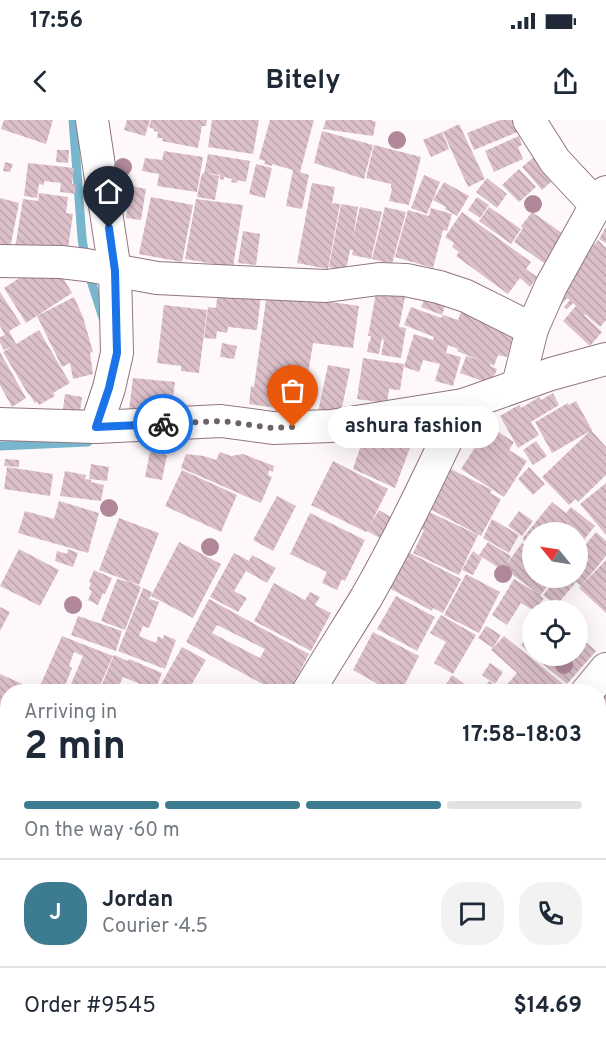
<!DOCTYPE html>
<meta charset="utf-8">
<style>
:root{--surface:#fff;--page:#f2f2f3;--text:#1f2937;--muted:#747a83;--line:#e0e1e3;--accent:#3d7b90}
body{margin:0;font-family:Overpass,sans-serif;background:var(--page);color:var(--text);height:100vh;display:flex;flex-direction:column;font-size:22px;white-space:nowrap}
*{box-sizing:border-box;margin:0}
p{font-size:20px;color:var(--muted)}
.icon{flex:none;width:33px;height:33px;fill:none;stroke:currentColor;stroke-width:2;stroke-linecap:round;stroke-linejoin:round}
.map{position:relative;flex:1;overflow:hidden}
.drawer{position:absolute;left:0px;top:564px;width:606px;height:372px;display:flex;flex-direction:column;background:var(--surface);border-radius:24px 24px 0 0;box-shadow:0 6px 24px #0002}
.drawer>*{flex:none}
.needle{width:39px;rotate:300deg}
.fabs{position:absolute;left:522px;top:402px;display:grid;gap:12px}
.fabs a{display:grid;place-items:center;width:66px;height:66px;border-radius:50%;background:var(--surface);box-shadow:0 6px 24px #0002;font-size:30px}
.pin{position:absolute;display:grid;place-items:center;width:51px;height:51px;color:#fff;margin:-62px -26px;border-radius:50% 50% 50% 0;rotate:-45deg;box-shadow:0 0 6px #0007}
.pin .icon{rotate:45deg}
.courier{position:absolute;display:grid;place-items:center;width:60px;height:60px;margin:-30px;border:4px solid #1a73e8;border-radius:50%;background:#fff;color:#222;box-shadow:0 2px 8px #0007}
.bubble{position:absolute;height:42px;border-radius:21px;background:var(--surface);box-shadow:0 6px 24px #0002;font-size:20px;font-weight:700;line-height:42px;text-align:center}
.overview em{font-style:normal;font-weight:700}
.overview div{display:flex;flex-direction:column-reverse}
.overview{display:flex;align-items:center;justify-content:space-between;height:102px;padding:0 24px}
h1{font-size:39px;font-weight:700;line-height:45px}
.bar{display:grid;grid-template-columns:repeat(4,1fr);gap:9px 6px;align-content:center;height:72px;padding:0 24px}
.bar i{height:8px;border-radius:4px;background:var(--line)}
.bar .on{background:var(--accent)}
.bar p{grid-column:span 4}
.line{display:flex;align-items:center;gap:15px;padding:0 24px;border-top:2px solid var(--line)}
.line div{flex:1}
.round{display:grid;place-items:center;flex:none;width:63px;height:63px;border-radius:24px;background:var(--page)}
.status{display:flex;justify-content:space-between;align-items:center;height:42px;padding:0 30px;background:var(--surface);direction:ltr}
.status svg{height:16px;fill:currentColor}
header{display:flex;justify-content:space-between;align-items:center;height:78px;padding:0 24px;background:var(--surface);font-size:27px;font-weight:700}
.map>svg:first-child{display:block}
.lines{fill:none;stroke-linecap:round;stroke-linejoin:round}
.stream{stroke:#78b6cd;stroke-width:9}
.building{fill:url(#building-back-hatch);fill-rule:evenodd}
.street-casing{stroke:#917680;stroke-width:34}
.street{stroke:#fff;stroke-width:32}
.tree{fill:#b0889a}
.done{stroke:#6c6366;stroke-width:6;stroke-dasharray:0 10.8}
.route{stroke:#1a73e8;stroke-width:8}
</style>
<div class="status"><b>17:56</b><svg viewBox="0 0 49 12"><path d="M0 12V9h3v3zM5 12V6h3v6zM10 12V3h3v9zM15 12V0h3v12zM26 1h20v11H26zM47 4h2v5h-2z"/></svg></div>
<header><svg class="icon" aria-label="back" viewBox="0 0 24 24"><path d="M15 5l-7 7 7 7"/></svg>Bitely<svg class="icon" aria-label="share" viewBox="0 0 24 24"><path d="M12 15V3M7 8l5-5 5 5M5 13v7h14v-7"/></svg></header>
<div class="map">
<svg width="606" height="936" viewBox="0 0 606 936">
<defs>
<pattern id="building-back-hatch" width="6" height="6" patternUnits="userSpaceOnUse" patternTransform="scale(1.5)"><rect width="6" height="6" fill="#dcc0c9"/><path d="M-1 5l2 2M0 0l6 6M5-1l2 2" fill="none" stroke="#bca4ac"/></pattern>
</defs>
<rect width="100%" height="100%" fill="#fef8fa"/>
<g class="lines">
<g class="stream">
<path d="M73 0 82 118 86 145 103 198"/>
<path d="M0 326 88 322"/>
</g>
</g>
<g class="building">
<path d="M4 0H53L46 24 1 9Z"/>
<path d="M127 0H150L145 16 124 10Z"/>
<path d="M151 0H207L206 6H202L198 28 162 21 163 18H157L158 12 154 11V9L149 7Z"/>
<path d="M212 0H259L253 34 208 27Z"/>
<path d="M270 0H314L300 52 309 55 302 89 286 86 293 50 272 44V46L264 44 265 41 259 39Z"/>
<path d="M326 0H372L376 2 373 16 323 9Z"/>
<path d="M500 0H516L520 11 474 30 467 13Z"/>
<path d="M459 4 485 59 468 67 443 12Z"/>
<path d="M322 11 373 25 364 59 314 43Z"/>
<path d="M442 12 449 29 431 37 423 20Z"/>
<path d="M519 16 522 25 518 27 523 39 494 52 485 31Z"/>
<path d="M374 25 421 37 409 85 389 81 392 69 391 68V64L366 58Z"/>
<path d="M57 30H69L68 43 56 42Z"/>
<path d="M164 31 203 37 197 72 157 66 159 54 142 51 145 38 162 40Z"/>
<path d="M208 34 250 41 246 62 238 60 237 63 231 62 232 59 224 57V60L220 59V55L207 53 219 56 215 80 197 77 202 53 204 54Z"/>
<path d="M534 37 554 59 542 70 522 47Z"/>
<path d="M5 42 13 44 10 52 3 51Z"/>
<path d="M28 43 74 48 72 64H76L75 74 60 72 61 63 44 61V65L39 64 37 78 24 76Z"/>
<path d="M256 44 272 48 265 78 249 74Z"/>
<path d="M519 49 536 67 519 82 502 65Z"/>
<path d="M124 54V67H110V55Z"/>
<path d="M424 55 440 62 427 94 411 88Z"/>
<path d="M487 58 507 74 497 88 476 72Z"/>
<path d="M444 62 469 76 457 96 445 89 446 87 433 80Z"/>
<path d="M312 63 335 67 332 83 340 84 328 149 297 143Z"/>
<path d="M131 66 146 69 141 100 126 98Z"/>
<path d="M39 73 68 77 66 93 73 94 67 135 15 128 23 79 38 81Z"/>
<path d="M151 77 193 85 182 142 139 134Z"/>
<path d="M477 77 489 85 480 98 468 90Z"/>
<path d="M0 78 19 83 9 134 0 132Z"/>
<path d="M196 79 243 85 233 147 185 139Z"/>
<path d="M341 84 358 87 353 117 360 87 382 92 371 139 352 135 353 130H350L346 150 329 147Z"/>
<path d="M385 87 406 92 392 144 372 139Z"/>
<path d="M489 87 521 109 511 124 479 101Z"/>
<path d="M431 88 452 94 447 111 443 110 433 148 395 137 408 90 429 96Z"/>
<path d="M462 92 531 142 526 149 537 157 530 167 520 158 508 174 456 136 459 132 452 127 454 123 445 117Z"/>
<path d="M532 92 565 115 544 143 514 122 523 108 521 106Z"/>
<path d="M606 107V123L599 119Z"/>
<path d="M243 111 260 114 256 145 238 143Z"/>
<path d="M598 120 606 128V200L600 207 585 194 584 195 602 212 590 226 563 201 576 186 573 183 567 189 564 187 570 180 567 178 561 185 555 180V169Z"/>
<path d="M56 146 72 173 26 203 4 168 30 151Z"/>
<path d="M262 166 257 210 228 207 227 213 217 211 216 219 204 218 208 187 216 188 218 169Z"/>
<path d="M0 172 21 204 9 211 16 224 39 210 70 263 53 273 55 276 39 285 37 282 35 283 29 274H28L3 232 13 226 4 230 0 223V217L5 215 0 206Z"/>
<path d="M267 173 359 186 353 228 313 223 302 292 249 284 251 266 254 267Z"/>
<path d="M376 173 405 177 399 207 406 208 401 238 381 235 384 221 383 220V218H382L379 234 367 232 369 221 370 222 371 216H368Z"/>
<path d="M427 173 447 180 442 195 421 187Z"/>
<path d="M74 177 83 197 93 232 90 233 93 254 73 259 70 243 62 247 37 196Z"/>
<path d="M164 185 207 190 199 253 181 251V246L157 243Z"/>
<path d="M411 187 441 198 443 195 458 200 463 187 515 208 507 237 498 235 494 246 491 244 490 246 497 249 491 264 460 253 466 236 479 240 457 231 458 229 448 225 446 233 461 237 453 266 435 261 440 244 423 240 419 252 404 247 414 214 442 223 433 220 434 217 404 205Z"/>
<path d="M222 223 237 226 234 239 220 237Z"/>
<path d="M0 232 26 278 12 287 0 265Z"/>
<path d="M363 238 404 244 400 270 389 269 387 283 357 279Z"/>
<path d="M328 245 350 249 340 297 318 292Z"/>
<path d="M133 258 175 262 173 277 179 278 177 296 129 290Z"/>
<path d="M553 273 559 285 531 302 539 315 518 328 500 296 519 285 521 288 539 277 541 280Z"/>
<path d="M65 274 82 277 80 292 63 289Z"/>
<path d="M576 281 592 310 552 333 535 302 568 283 569 285Z"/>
<path d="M489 306 514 322 509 330 527 341 504 377 461 349Z"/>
<path d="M591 310 606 327V355L578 382 576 379 569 385 542 357Z"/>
<path d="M536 321 547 336 533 345 523 330Z"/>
<path d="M411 325 395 368 353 349 360 328Z"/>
<path d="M150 332 167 335 162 360 145 357Z"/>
<path d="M220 332 231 336 243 334 274 346 273 352 269 350 268 355 272 357 261 383 181 348 186 334 204 336 216 340Z"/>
<path d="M5 339 19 340V347L4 346Z"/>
<path d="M333 341 388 369 370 405 379 390 401 403 389 423 367 411 366 412 311 385Z"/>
<path d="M91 344 109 347 107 361 89 359Z"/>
<path d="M7 347 53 354 50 376 4 369Z"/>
<path d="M447 347 492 370 490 373 501 379 481 416 426 387Z"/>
<path d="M529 347 545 364 533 375 518 359Z"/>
<path d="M182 350 237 375 221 412 165 386Z"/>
<path d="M65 351 86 355 85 359 91 360V362L104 365 101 381 60 376Z"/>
<path d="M606 363V415L580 384Z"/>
<path d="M277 376 296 386 273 431 253 420Z"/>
<path d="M59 381 99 393 88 433 18 413 25 391 54 399Z"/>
<path d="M552 382 566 393 571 387 595 406 578 427V412H532V427L522 419Z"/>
<path d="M425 390 478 415 459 455 413 433 424 410 417 406Z"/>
<path d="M519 391 533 401 522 416 508 406Z"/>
<path d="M310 393 365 420 345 461 342 459 337 470 322 463 327 452 290 434Z"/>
<path d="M119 398 159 413 139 465 99 450Z"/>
<path d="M492 399 519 415 509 433 483 418Z"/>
<path d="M596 412 606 421V436L581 466 576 462 556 486 543 475 558 458H578V434Z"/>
<path d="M179 422 221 444 193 498 151 476Z"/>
<path d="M488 422 511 436 506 445 522 423 532 431V458H553L540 476 544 478 536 490H533L521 483 507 505 492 495 514 459 539 474 503 448 502 450 479 435Z"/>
<path d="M19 429 59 450 40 486 0 466Z"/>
<path d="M68 429 78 433 73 447 55 441 57 431 67 434Z"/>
<path d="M473 431 482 438 473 455 462 450Z"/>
<path d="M408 432 461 459 443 493 433 488 432 491 389 468Z"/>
<path d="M234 433 249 441 252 435 276 448 267 463 246 451 234 471 247 478 238 492 210 477Z"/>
<path d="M606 440V493L579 468Z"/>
<path d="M94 450 112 458 105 474 103 473 98 485 88 480 92 471 89 469 91 463 89 462Z"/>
<path d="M466 454 500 472 479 513 444 495Z"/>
<path d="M117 459 130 462 141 467 125 510 101 501Z"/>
<path d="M274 463 305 480 310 472 320 477 315 485 331 493 311 531 254 501Z"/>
<path d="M143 468 152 472 148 482 150 479 159 482 149 508 143 506 139 516 156 523 158 516 163 519 164 515 176 520 165 549 118 531Z"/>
<path d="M396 476 435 497 417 531 377 509Z"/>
<path d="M209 479 309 534 289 572H277L186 522ZM217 505 265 529 260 538 212 513Z"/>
<path d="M0 487 10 492 0 511Z"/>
<path d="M441 495 476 515 453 554 434 543 446 522 430 513Z"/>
<path d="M78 496 122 511 116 531 71 515Z"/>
<path d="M486 506 501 515 493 528 478 518Z"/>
<path d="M373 512 419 536 401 572H392L353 550Z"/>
<path d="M532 512V535L521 525Z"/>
<path d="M578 515 596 531 567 564 533 536H578Z"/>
<path d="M62 516 113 536 97 572H76L69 569 83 536 74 532 69 546 72 548 64 568 61 567 59 572H53L40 566Z"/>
<path d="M504 516 567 567 562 572H508L504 568 517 553 491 530Z"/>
<path d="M182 527 206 540 187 572 182 570 181 572H169L160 566Z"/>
<path d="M114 535 128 541 129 539 162 553 155 570 123 557 116 572H99Z"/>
<path d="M490 543 503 552 495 564 482 555Z"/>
<path d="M0 554 34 569 33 572H8V622L0 618Z"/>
<path d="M452 555 466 565 462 572H441Z"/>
<path d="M606 560V595L598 587V572Z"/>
<path d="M489 561 503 572H481Z"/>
<path d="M598 590 606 598V651L598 659Z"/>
<path d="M8 650V687L2 698 0 697V664Z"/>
<path d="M600 661 606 665V707L598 716V662Z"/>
<path d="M8 712V719L3 727 8 729V757L0 753V716L4 718Z"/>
<path d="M598 732 606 737V739L598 750Z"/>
<path d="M598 753 606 755V850L598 849V798L603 799V797L598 796Z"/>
<path d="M0 755 8 759 0 775Z"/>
<path d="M598 862H606V928L598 927Z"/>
<path d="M0 889 8 891V909L0 907Z"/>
<path d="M13 928 32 931 31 936H11Z"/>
<path d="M35 928H92L90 936H33Z"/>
<path d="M138 928H147L174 936H136Z"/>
<path d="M157 928H195L193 936H184Z"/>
<path d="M196 928H225L235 931 234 936H194Z"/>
<path d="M264 928H297L300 930 298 936H261Z"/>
<path d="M339 928H362L361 936H338Z"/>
<path d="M396 928H429L428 936H395Z"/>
<path d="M558 928H574L573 936H559L557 935Z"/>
</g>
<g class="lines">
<g class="street-casing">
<g id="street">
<path d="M92 0 115 151 117 233 109 268 96 307"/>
<path d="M529 0 555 41 596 85"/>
<path d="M0 141 61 142 86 145 157 158 237 162 326 166 379 159 406 160 439 167 466 176 532 209"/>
<path d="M518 265 532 209 551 166 596 85 606 72"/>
<path d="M0 304 96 307 221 301 273 308 331 306 463 285 551 254 606 239"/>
<path d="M308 572C327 540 347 509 366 478 402 415 432 350 463 285"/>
<path d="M587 572 606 549"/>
<path d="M0 639 8 640"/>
<path d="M598 859 606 860"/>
<path d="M109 936 111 928"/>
<path d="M436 936V928"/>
</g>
</g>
<use href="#street" class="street"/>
</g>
<g class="tree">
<circle cx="397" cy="20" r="9"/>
<circle cx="123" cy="47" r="9"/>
<circle cx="533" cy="84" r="9"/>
<circle cx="109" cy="388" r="9"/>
<circle cx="210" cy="427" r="9"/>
<circle cx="503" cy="454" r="9"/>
<circle cx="73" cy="485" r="9"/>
<circle cx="564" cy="545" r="9"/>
</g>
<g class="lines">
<path class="done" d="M163 304 222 301 273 308 293 307"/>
<path class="route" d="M109 108 115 151 117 233 109 268 96 307 163 304"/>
</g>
</svg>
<div class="fabs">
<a><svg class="needle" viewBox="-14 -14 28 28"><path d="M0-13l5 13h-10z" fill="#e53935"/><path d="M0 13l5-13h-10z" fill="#747a83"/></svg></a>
<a><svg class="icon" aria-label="locate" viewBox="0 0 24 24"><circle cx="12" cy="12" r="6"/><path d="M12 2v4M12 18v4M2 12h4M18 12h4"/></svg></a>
</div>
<div class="pin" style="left:293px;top:307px;background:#ea580c"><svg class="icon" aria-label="bag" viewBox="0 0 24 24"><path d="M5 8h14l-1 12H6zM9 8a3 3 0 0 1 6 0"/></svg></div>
<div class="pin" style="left:109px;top:108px;background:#1f2937"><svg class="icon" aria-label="home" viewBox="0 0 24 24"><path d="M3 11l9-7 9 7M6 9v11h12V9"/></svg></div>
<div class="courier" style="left:163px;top:304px"><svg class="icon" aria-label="bike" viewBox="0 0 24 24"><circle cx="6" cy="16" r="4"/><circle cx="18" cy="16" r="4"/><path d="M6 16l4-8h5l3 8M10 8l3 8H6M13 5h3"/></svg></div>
<div class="bubble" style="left:328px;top:286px;width:171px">ashura fashion</div>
<section class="drawer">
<div class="overview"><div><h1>2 min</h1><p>Arriving in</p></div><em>17:58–18:03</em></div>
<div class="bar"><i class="on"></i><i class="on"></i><i class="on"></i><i></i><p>On the way · 60 m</p></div>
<div class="line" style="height:108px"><b class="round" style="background:var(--accent);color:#fff">J</b><div><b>Jordan</b><p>Courier · 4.5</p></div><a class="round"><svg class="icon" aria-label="chat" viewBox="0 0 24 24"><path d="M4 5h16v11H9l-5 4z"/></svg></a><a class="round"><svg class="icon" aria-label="phone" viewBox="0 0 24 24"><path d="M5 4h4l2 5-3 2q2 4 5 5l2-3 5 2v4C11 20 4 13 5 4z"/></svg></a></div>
<div class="line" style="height:78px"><div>Order #9545</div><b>$14.69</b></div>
</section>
</div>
